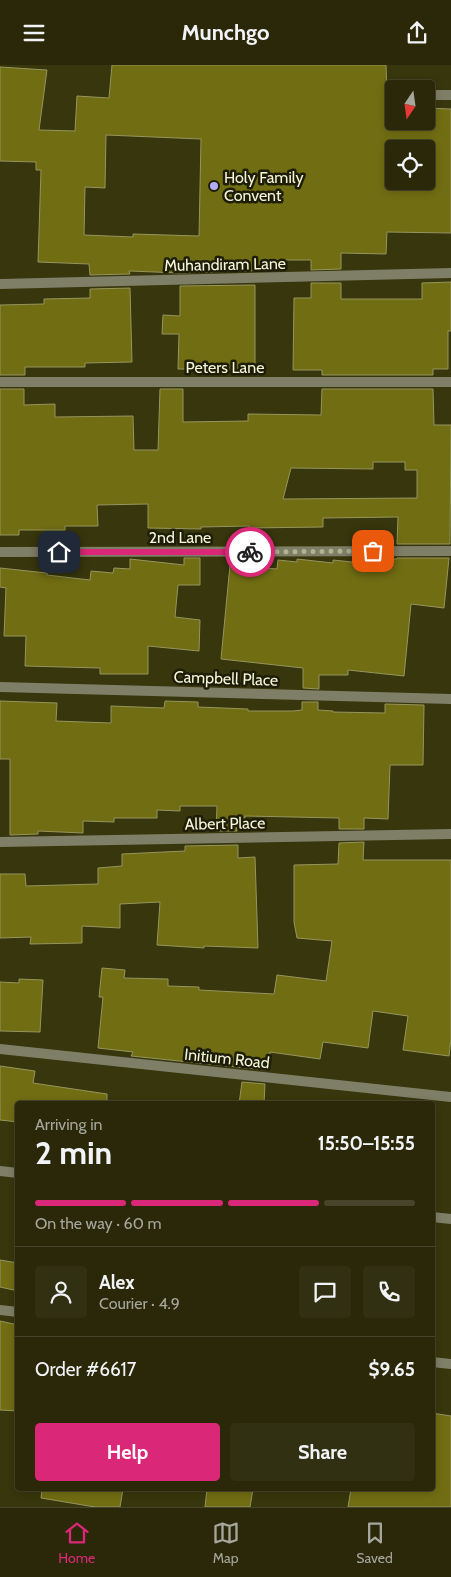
<!DOCTYPE html>
<meta charset="utf-8">
<style>
:root{--surface:#2a2809;--page:#323012;--text:#f1f3f6;--muted:#a5a69c;--line:#46442a;--accent:#db2777}
body{margin:0;font-family:Cabin,sans-serif;background:var(--page);color:var(--text);height:100vh;display:flex;flex-direction:column;font-size:19px;white-space:nowrap}
*{box-sizing:border-box;margin:0}
p{font-size:16px;color:var(--muted)}
.icon{flex:none;width:28px;height:28px;fill:none;stroke:currentColor;stroke-width:2;stroke-linecap:round;stroke-linejoin:round}
.map{position:relative;flex:1;overflow:hidden}
.details{position:absolute;left:15px;top:1036px;width:420px;height:390px;display:flex;flex-direction:column;background:var(--surface);border-radius:5px;box-shadow:0 2px 8px #0003,0 0 0 1px var(--line)}
.details>*{flex:none}
.needle{width:32px;rotate:193deg}
.tools{position:absolute;left:385px;top:15px;display:grid;gap:10px}
.tools a{display:grid;place-items:center;width:50px;height:50px;border-radius:5px;background:var(--surface);box-shadow:0 2px 8px #0003,0 0 0 1px var(--line);font-size:25px}
.pin{position:absolute;display:grid;place-items:center;width:42px;height:42px;color:#fff;margin:-21px;border-radius:10px;box-shadow:0 2px 8px #0006}
.courier{position:absolute;display:grid;place-items:center;width:50px;height:50px;margin:-25px;border:4px solid #db2777;border-radius:50%;background:#fff;color:#222;box-shadow:0 1px 6px #0007}
.headline em{font-style:normal;font-weight:700}
.headline div{display:flex;flex-direction:column-reverse}
.headline{display:flex;align-items:center;justify-content:space-between;height:85px;padding:0 20px}
h1{font-size:32px;font-weight:700;line-height:38px}
.bar{display:grid;grid-template-columns:repeat(4,1fr);gap:8px 5px;align-content:center;height:60px;padding:0 20px}
.bar i{height:6px;border-radius:4px;background:var(--line)}
.bar .selected{background:var(--accent)}
.bar p{grid-column:span 4}
.line{display:flex;align-items:center;gap:12px;padding:0 20px;border-top:1px solid var(--line)}
.line div{flex:1}
.round{display:grid;place-items:center;flex:none;width:52px;height:52px;border-radius:5px;background:var(--page)}
.cta{display:flex;gap:10px;margin-top:auto;padding:10px 20px}
.cta a{flex:1;height:58px;border-radius:5px;background:var(--accent);color:#fff;font-size:20px;font-weight:700;line-height:58px;text-align:center}
.cta a+a{background:var(--page);color:var(--text)}
header{display:flex;justify-content:space-between;align-items:center;height:65px;padding:0 20px;background:var(--surface);font-size:22px;font-weight:700}
.tab-bar{display:flex;justify-content:space-around;align-items:center;height:70px;border-top:1px solid var(--line);background:var(--surface);font-size:14px;color:var(--muted)}
.tab-bar a{display:grid;justify-items:center;gap:2px}
.tab-bar .selected{color:var(--accent)}
.map>svg:first-child{display:block}
.building{fill:#716d13;stroke:#96955e;fill-rule:evenodd}
.lines{fill:none;stroke-linecap:round;stroke-linejoin:round}
.street{stroke:#7f7f68;stroke-width:10}
.done{stroke:#b3b291;stroke-width:5;stroke-dasharray:0 9}
.route{stroke:#db2777;stroke-width:6}
.poi-dot{fill:#b3adf9;stroke:#1e1d07;stroke-width:2}
.labels{text-anchor:middle;stroke-width:5;stroke-linejoin:round;paint-order:stroke}
.poi-label{font-size:16px;fill:#f5f5d9;stroke:#1e1d07;text-anchor:start}
.street-label{font-size:16px;fill:#f5f5d9;stroke:#1e1d07}
</style>
<header><svg class="icon" aria-label="menu" viewBox="0 0 24 24"><path d="M4 6h16M4 12h16M4 18h16"/></svg>Munchgo<svg class="icon" aria-label="share" viewBox="0 0 24 24"><path d="M12 15V3M7 8l5-5 5 5M5 13v7h14v-7"/></svg></header>
<div class="map">
<svg width="451" height="1442" viewBox="0 0 451 1442">
<rect width="100%" height="100%" fill="#38360c"/>
<g class="building">
<path d="M112 0H386L387 27H394V56H426V43L451 44V168L387 167 386 189 341 188V204L311 205V195H273L272 205 180 208 129 206 130 209 90 210 89 199 38 197 41 105H36V97L0 96V2L47 5 39 65 75 66 77 31 109 33ZM106 70 201 74 199 171 133 169V172L84 170 85 122 105 123ZM394 84H426V124L394 123Z"/>
<path d="M451 217V266H448V304H433V310H322V305H293L294 233H311V218H341V234H422V218Z"/>
<path d="M255 220V305L178 304 179 269H162L163 250 180 251V221Z"/>
<path d="M130 223 132 297 85 298V302H25V310H0V240L44 239V234L90 233V224Z"/>
<path d="M0 324H24V340L55 339V352L133 351 134 385H158L160 324H183V357L248 356V349L321 350 322 324H433L434 360H451L450 479H397L398 452 323 453V462L249 463V461L201 462V464L148 463V439L97 440 98 461H65V465H19V470H0ZM373 397H405V405H417V433L283 434 291 403 373 404Z"/>
<path d="M184 493H200V520H178L175 552 200 555 199 586 148 581V609H100V603L25 601 26 571H4L6 523 0 522V503L47 508V510L90 515 91 506 113 508 114 503 130 504V494L184 500Z"/>
<path d="M371 493 397 494V493H449L444 543 411 539 404 611 348 605V610H319V624L303 623V603L221 594 230 500 277 504 278 495 297 497V494L333 498V495L371 499Z"/>
<path d="M0 636 57 638 56 656 111 658V641L164 643 165 636 198 637V642L248 644V646H293L302 645V637H318V645L333 646V647L385 648V639L424 640 423 700H390L388 754 364 753V764H339V753L245 751V759H236L237 766H216L217 741H180V746L157 745V753H114V757L83 756V768L38 766V769L10 770V694H0Z"/>
<path d="M364 777 363 795H451V974L449 991 403 985 408 951 373 946 368 983 323 977 320 994 270 987V998H267L266 1005 131 991 133 987 98 983 103 932H99L102 903 125 905 124 913 168 914V921L199 922V925L274 929 277 910 326 916 332 876 297 873 294 857V800L338 799 339 778Z"/>
<path d="M238 780V793L255 792 258 883 204 881V883L157 880 160 837 120 839V863L82 861V878L30 879 31 872 0 873V809H25L26 821 98 819V803L122 801V789L185 786V781Z"/>
<path d="M19 914 43 915 40 967 0 966V917L19 918Z"/>
<path d="M0 1001 35 1006 33 1018 107 1029V1039H18V1057L0 1055Z"/>
<path d="M242 1017 265 1019 264 1039H239Z"/>
<path d="M0 1195 18 1198V1226L0 1222Z"/>
<path d="M0 1256 18 1260V1346L0 1345Z"/>
<path d="M432 1348 451 1351V1442H348L351 1424H432Z"/>
<path d="M42 1424H123L120 1442H95L41 1433Z"/>
<path d="M207 1424H253L250 1442H205Z"/>
</g>
<g class="lines">
<g class="street">
<path d="M437 30H451"/>
<path d="M0 219 451 208"/>
<path d="M0 317H451"/>
<path d="M0 487 451 486"/>
<path d="M0 622 451 634"/>
<path d="M0 777 451 769"/>
<path d="M0 984 451 1032"/>
<path d="M0 1106 18 1108"/>
<path d="M432 1152 451 1154"/>
<path d="M0 1245 18 1247"/>
<path d="M432 1297 451 1299"/>
</g>
</g>
<g class="lines">
<path class="done" d="M250 487 373 486"/>
<path class="route" d="M59 487H250"/>
</g>
<circle class="poi-dot" cx="214" cy="121" r="5"/>
<g class="labels">
<g class="poi-label">
<text x="224" y="118">Holy Family<tspan x="224" dy="18">Convent</tspan></text>
</g>
<g class="street-label">
<text transform="translate(225 199) rotate(-1)" y="6">Muhandiram Lane</text>
<text x="225" y="308">Peters Lane</text>
<text x="180" y="478">2nd Lane</text>
<text transform="translate(226 613) rotate(2)" y="6">Campbell Place</text>
<text transform="translate(225 758) rotate(-1)" y="6">Albert Place</text>
<text transform="translate(227 993) rotate(6)" y="6">Initium Road</text>
</g>
</g>
</svg>
<div class="tools">
<a><svg class="needle" viewBox="-14 -14 28 28"><path d="M0-13l5 13h-10z" fill="#e53935"/><path d="M0 13l5-13h-10z" fill="#a5a69c"/></svg></a>
<a><svg class="icon" aria-label="locate" viewBox="0 0 24 24"><circle cx="12" cy="12" r="6"/><path d="M12 2v4M12 18v4M2 12h4M18 12h4"/></svg></a>
</div>
<div class="pin" style="left:373px;top:486px;background:#ea580c"><svg class="icon" aria-label="bag" viewBox="0 0 24 24"><path d="M5 8h14l-1 12H6zM9 8a3 3 0 0 1 6 0"/></svg></div>
<div class="pin" style="left:59px;top:487px;background:#1f2937"><svg class="icon" aria-label="home" viewBox="0 0 24 24"><path d="M3 11l9-7 9 7M6 9v11h12V9"/></svg></div>
<div class="courier" style="left:250px;top:487px"><svg class="icon" aria-label="bike" viewBox="0 0 24 24"><circle cx="6" cy="16" r="4"/><circle cx="18" cy="16" r="4"/><path d="M6 16l4-8h5l3 8M10 8l3 8H6M13 5h3"/></svg></div>
<section class="details">
<div class="headline"><div><h1>2 min</h1><p>Arriving in</p></div><em>15:50–15:55</em></div>
<div class="bar"><i class="selected"></i><i class="selected"></i><i class="selected"></i><i></i><p>On the way · 60 m</p></div>
<div class="line" style="height:90px"><a class="round"><svg class="icon" aria-label="person" viewBox="0 0 24 24"><circle cx="12" cy="8" r="4"/><path d="M4 21q1-7 8-7t8 7"/></svg></a><div><b>Alex</b><p>Courier · 4.9</p></div><a class="round"><svg class="icon" aria-label="chat" viewBox="0 0 24 24"><path d="M4 5h16v11H9l-5 4z"/></svg></a><a class="round"><svg class="icon" aria-label="phone" viewBox="0 0 24 24"><path d="M5 4h4l2 5-3 2q2 4 5 5l2-3 5 2v4C11 20 4 13 5 4z"/></svg></a></div>
<div class="line" style="height:65px"><div>Order #6617</div><b>$9.65</b></div>
<div class="cta"><a>Help</a><a>Share</a></div>
</section>
</div>
<nav class="tab-bar">
<a class="selected"><svg class="icon" aria-label="home" viewBox="0 0 24 24"><path d="M3 11l9-7 9 7M6 9v11h12V9"/></svg>Home</a>
<a><svg class="icon" aria-label="map" viewBox="0 0 24 24"><path d="M3 6l6-2 6 2 6-2v14l-6 2-6-2-6 2zM9 4v14M15 6v14"/></svg>Map</a>
<a><svg class="icon" aria-label="saved" viewBox="0 0 24 24"><path d="M7 4h10v16l-5-4-5 4z"/></svg>Saved</a>
</nav>
